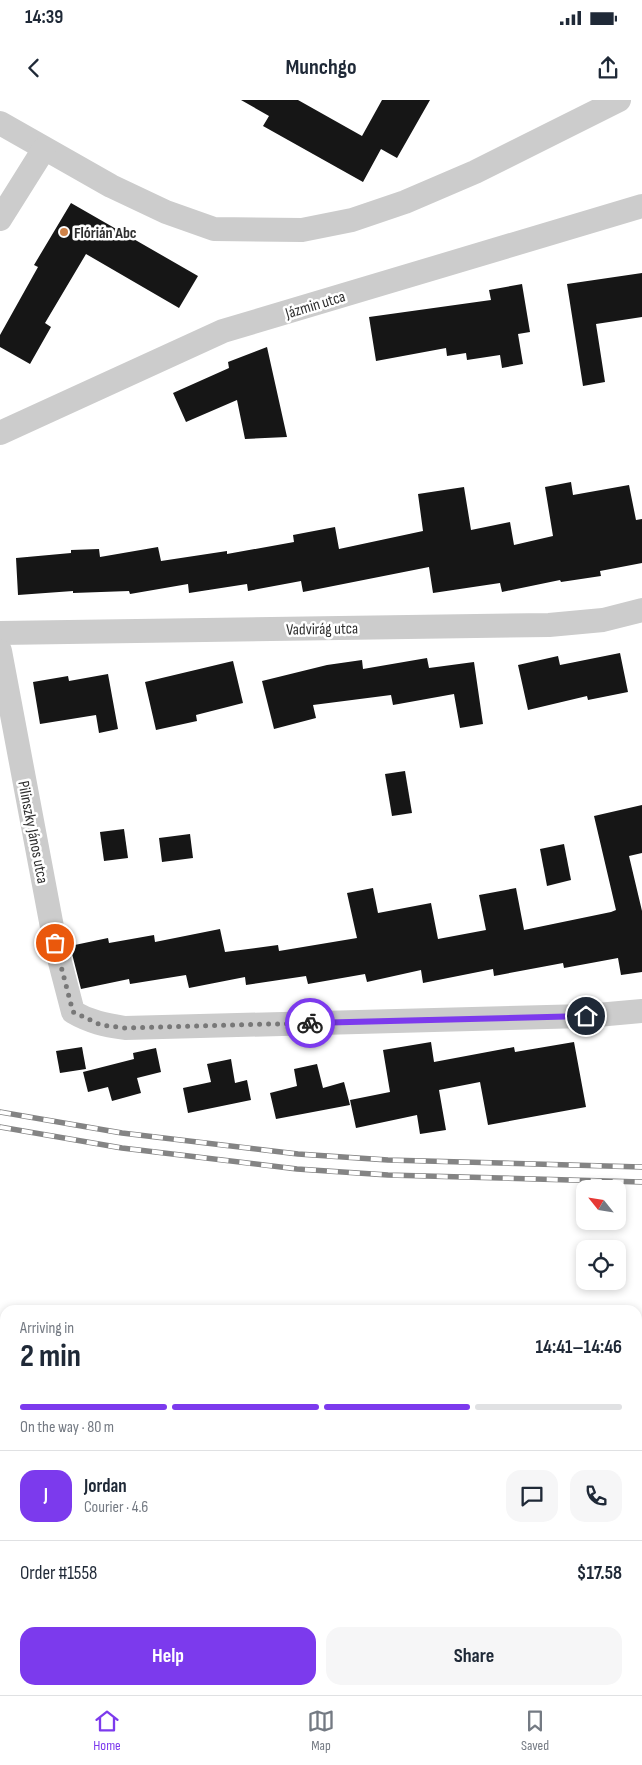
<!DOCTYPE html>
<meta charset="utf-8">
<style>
:root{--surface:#fff;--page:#f6f6f7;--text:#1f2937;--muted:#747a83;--line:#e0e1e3;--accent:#7c3aed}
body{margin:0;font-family:"Sofia Sans Condensed",sans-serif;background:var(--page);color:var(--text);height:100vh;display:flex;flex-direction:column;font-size:19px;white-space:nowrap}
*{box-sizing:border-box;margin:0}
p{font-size:16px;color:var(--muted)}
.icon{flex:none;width:28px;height:28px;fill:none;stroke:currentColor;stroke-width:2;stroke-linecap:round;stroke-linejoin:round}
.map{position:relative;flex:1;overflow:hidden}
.drawer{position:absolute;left:0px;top:1205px;width:642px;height:390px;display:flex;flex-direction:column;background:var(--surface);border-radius:15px 15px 0 0;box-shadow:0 2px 8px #0003}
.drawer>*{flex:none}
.needle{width:32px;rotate:300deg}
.tools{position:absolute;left:576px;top:1080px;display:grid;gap:10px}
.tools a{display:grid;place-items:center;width:50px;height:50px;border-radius:10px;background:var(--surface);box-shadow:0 2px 8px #0003;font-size:25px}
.pin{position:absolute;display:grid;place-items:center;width:42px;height:42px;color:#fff;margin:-21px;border:2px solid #fff;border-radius:50%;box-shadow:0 1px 5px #0007}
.courier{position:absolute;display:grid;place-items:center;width:50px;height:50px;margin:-25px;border:4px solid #7c3aed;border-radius:50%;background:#fff;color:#222;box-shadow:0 1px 6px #0007}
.summary em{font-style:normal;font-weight:700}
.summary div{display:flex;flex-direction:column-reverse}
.summary{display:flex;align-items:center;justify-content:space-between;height:85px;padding:0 20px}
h1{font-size:32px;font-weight:700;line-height:38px}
.bar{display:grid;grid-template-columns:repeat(4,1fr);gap:8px 5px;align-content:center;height:60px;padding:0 20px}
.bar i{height:6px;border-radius:4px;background:var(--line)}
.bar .current{background:var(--accent)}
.bar p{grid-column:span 4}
.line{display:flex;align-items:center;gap:12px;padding:0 20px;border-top:1px solid var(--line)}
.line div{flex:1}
.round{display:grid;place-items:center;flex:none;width:52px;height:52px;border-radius:15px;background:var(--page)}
.button{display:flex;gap:10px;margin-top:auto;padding:10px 20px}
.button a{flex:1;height:58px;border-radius:15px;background:var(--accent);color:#fff;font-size:20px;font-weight:700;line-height:58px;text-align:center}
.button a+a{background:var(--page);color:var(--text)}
.status{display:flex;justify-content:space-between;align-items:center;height:35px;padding:0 25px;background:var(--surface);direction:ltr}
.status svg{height:14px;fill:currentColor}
header{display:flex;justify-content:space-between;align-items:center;height:65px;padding:0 20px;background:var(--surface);font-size:22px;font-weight:700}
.menu{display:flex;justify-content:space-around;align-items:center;height:70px;border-top:1px solid var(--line);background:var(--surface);font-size:14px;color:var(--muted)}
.menu a{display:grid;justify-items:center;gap:2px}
.menu .current{color:var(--accent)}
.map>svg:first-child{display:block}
.green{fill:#dfeadf}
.building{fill:#161616}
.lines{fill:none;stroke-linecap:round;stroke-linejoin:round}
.street{stroke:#ccc;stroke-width:24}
.rail-casing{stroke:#848484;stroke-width:5.5}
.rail{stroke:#fff;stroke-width:4;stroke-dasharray:11;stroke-linecap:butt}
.done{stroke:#787878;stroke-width:5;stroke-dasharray:0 9}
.route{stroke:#7c3aed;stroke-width:6}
.poi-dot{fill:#cf8248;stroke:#fff;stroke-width:2}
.labels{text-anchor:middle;stroke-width:5;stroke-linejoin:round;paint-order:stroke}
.poi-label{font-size:16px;font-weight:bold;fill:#2f2f2f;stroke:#fff;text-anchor:start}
.street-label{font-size:16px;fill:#2f2f2f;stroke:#fff}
</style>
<div class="status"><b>14:39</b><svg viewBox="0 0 49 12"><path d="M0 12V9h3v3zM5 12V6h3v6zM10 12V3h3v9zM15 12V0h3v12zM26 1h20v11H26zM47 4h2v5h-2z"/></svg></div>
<header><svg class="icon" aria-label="back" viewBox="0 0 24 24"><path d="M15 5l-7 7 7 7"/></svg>Munchgo<svg class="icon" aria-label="share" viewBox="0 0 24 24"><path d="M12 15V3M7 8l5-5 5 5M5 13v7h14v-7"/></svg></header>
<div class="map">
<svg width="642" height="1595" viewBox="0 0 642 1595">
<rect width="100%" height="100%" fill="#fff"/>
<path class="green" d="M5 1365V1488L0 1513V1366Z"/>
<g class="building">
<path d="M241 0H298L362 36 382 0H430L397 58 381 49 363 82 263 26 269 16Z"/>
<path d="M71 103 198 176 179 208 86 154 45 223 51 227 30 264 0 247V235L38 167 34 165Z"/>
<path d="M642 173V217L596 224 605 282 583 286 567 184Z"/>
<path d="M522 184 530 232 518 234 523 264 502 268 500 255 467 260 466 253 447 256 446 248 376 261 369 217 491 200 489 190Z"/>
<path d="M267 247 287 337 245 339 237 300 186 322 173 293 229 268 228 262Z"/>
<path d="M571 382 573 395 629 385 636 420 642 419V463L600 471 601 476 561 482 560 480 502 492 500 483 433 493 429 467 303 492 301 481 248 491 247 484 189 493 188 484 130 494 129 491 73 493V491L18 495 16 458 71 453V450L99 449 100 457 158 447 161 461 227 451V454L294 442 293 435 335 427 339 449 423 431 418 394 464 387 471 430 510 422 514 445 553 436 545 387Z"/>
<path d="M620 553 628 592 588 600 587 596 528 610 518 565 558 556 560 565Z"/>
<path d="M427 558 429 568 474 562 483 624 460 628 454 594 393 605 391 595 313 605 316 618 274 629 262 581 327 565 362 560 363 569Z"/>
<path d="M233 561 243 603 196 615 197 621 156 630 145 582Z"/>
<path d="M108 574 118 629 99 633 96 615 40 624 33 582 68 576 69 581Z"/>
<path d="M405 671 412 713 392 716 385 674Z"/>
<path d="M642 705V753L629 756 642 811V872L621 875 618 858 564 868 563 863 494 876 493 869 423 883 421 870 367 882 365 874 308 884 306 876 246 885 245 877 189 888 186 875 130 884 129 879 81 889 70 846 108 838 109 843 154 835 155 842 220 829 225 852 278 845 279 851 357 838 347 793 373 788 378 813 431 803 438 839 486 830 479 795 516 788 524 830 611 812 616 810 594 716Z"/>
<path d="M124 729 128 758 104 761 100 732Z"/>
<path d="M190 734 193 758 162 762 159 738Z"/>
<path d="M564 744 571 780 547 786 540 749Z"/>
<path d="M431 942 434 962 514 947 515 952 574 942 586 1007 488 1025 480 982 439 990 446 1030 420 1034 417 1015 356 1028 350 1000 390 992 383 950Z"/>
<path d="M82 947 86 969 60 973 56 951Z"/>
<path d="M156 948 161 972 137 978 141 993 112 1001 108 987 88 992 83 972 134 959 133 953Z"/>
<path d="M231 959 235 983 247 980 251 1000 188 1013 183 988 211 982 207 964Z"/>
<path d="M317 964 323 988 344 982 350 1005 276 1019 270 993 297 986 294 969Z"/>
</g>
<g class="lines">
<g class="street">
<path d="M0 23 111 86 166 112 214 129 302 130 352 120 405 102 475 72 619 0"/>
<path d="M0 119 44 49"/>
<path d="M0 333 223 231 642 106"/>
<path d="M0 533 549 525 603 520 642 510"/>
<path d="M0 551 55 843 73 912C90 922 105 925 125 928L586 916 642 911"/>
<path d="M638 1406H642"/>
<path d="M5 1595 6 1590"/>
</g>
<g class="rail-casing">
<g id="rail">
<path d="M0 1012 122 1033 298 1054 388 1060 642 1067"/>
<path d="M0 1027 122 1048 297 1069 388 1075 642 1082"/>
</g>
</g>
<use href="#rail" class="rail"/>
</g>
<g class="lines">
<path class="done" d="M55 843 73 912 101 925 125 928 310 923"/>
<path class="route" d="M310 923 586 916"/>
</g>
<circle class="poi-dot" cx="64" cy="132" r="5"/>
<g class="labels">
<g class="poi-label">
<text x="74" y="138">Flórián Abc</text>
</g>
<g class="street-label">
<text transform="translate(315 204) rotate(-17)" y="6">Jázmin utca</text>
<text transform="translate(322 528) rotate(-1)" y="6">Vadvirág utca</text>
<text transform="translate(34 732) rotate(79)" y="6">Pilinszky János utca</text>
</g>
</g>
</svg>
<div class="tools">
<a><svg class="needle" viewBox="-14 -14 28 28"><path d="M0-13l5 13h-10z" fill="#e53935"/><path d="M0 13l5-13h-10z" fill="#747a83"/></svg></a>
<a><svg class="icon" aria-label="locate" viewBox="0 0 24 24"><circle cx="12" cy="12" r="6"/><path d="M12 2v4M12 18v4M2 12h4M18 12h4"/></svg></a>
</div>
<div class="pin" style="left:55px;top:843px;background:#ea580c"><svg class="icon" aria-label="bag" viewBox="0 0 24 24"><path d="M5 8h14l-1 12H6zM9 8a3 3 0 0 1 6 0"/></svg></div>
<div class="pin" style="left:586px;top:916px;background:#1f2937"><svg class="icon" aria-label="home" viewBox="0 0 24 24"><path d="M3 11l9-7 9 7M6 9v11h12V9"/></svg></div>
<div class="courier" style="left:310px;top:923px"><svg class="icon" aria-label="bike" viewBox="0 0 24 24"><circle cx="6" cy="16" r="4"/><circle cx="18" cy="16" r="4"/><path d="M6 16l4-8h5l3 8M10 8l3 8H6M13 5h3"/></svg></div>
<section class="drawer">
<div class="summary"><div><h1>2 min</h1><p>Arriving in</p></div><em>14:41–14:46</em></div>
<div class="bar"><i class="current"></i><i class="current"></i><i class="current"></i><i></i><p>On the way · 80 m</p></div>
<div class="line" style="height:90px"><b class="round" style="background:var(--accent);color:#fff">J</b><div><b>Jordan</b><p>Courier · 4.6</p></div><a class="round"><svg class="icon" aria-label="chat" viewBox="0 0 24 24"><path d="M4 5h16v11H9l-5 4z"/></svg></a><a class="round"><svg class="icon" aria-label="phone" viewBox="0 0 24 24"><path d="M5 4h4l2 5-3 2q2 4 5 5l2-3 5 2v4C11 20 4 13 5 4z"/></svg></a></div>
<div class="line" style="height:65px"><div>Order #1558</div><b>$17.58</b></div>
<div class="button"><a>Help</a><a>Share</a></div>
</section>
</div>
<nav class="menu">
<a class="current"><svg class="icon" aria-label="home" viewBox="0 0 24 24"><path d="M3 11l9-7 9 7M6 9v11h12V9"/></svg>Home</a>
<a><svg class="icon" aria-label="map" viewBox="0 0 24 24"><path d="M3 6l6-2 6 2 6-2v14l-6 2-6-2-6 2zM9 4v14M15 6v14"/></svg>Map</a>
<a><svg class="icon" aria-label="saved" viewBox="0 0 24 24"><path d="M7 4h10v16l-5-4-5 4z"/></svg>Saved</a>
</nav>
